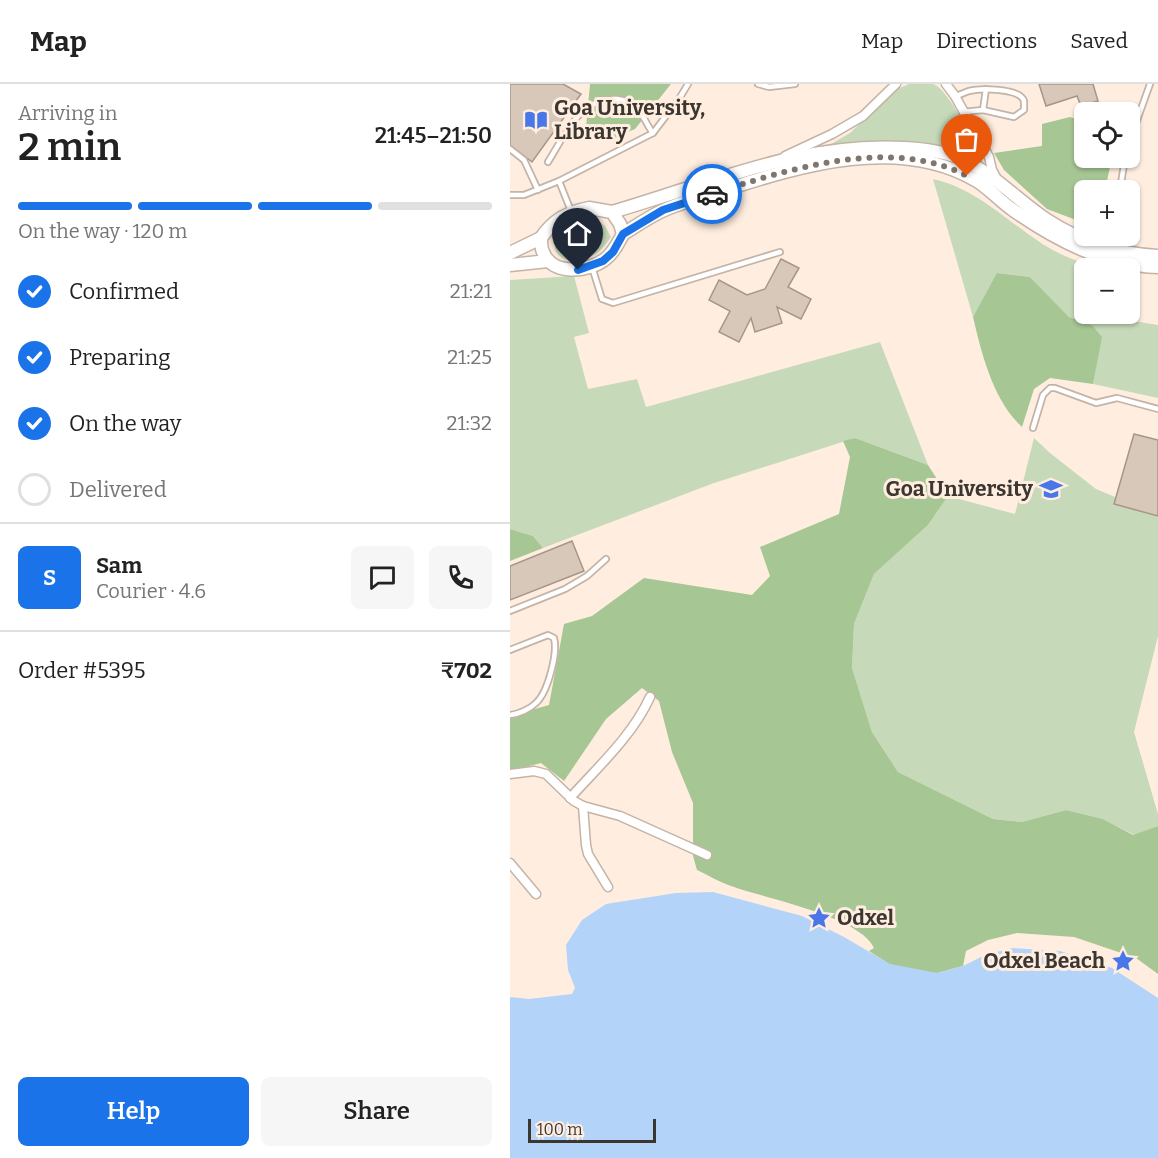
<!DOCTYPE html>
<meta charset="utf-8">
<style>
:root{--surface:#fff;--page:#f6f6f6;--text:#222;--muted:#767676;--line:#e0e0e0;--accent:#1a73e8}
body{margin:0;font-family:Bitter,serif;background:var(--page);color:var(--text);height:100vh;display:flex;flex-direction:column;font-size:22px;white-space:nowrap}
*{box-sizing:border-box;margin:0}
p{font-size:20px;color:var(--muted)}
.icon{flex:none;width:33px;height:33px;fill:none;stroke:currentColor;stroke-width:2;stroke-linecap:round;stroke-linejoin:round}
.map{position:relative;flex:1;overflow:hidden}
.panel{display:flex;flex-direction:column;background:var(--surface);width:510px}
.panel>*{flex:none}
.controls{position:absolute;left:564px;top:18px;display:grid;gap:12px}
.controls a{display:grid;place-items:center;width:66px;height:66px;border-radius:9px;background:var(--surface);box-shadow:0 2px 4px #0004;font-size:30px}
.scale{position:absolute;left:18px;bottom:15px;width:128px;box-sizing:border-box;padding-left:6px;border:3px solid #3c3630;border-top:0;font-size:16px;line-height:21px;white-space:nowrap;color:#3c3630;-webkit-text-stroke:4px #ffeee0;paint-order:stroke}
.pin{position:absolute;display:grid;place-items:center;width:51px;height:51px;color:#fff;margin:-62px -26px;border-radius:50% 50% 50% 0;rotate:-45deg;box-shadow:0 0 6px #0007}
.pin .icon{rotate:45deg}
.courier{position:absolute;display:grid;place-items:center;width:60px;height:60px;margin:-30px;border:4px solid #1a73e8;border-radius:50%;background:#fff;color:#222;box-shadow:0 2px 8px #0007}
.head em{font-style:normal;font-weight:600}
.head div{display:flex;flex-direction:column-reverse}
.head{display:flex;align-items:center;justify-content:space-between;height:102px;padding:0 18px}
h1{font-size:39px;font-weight:600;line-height:45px}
.bar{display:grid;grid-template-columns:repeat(4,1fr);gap:9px 6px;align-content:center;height:72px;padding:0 18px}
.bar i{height:8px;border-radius:4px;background:var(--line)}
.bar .active{background:var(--accent)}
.bar p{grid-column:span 4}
.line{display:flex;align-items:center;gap:15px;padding:0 18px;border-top:2px solid var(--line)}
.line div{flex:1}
.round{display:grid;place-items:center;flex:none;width:63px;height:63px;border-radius:9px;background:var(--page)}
ol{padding:0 18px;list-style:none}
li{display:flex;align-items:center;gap:18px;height:66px}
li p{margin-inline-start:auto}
li .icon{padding:6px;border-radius:50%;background:var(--accent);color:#fff;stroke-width:4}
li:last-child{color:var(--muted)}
li i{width:33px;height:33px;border:3px solid var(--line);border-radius:50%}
.action{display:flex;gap:12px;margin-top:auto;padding:12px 18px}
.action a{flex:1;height:69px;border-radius:9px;background:var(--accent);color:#fff;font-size:24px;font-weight:600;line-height:69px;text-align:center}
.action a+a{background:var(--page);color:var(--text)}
header{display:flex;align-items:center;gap:36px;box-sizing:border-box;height:84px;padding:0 30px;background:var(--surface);border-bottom:2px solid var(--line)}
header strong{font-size:28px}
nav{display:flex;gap:33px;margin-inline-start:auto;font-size:21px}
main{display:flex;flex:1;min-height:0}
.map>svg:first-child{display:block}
.green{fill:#c6daba}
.forest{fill:#a6c693}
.water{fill:#b3d3f8}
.building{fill:#d8c8ba;stroke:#a59689;stroke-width:1.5}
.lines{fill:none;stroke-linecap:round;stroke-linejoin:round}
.lane-casing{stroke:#c4b4a7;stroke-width:8}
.street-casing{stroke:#c4b4a7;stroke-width:11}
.secondary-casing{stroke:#c4b4a7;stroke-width:15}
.lane{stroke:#fff;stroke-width:4.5}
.street{stroke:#fff;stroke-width:8}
.secondary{stroke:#fff;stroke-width:12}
.done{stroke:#80766e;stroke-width:6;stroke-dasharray:0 10.8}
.route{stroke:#1a73e8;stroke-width:8}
.labels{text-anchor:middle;stroke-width:6;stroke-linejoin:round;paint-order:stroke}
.poi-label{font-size:21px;font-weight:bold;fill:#3c3630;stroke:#ffeee0;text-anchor:start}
</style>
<header>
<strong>Map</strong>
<nav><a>Map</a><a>Directions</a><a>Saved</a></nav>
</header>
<main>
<section class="panel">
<div class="head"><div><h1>2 min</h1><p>Arriving in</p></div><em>21:45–21:50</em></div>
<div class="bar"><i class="active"></i><i class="active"></i><i class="active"></i><i></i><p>On the way · 120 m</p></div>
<ol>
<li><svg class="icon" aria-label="check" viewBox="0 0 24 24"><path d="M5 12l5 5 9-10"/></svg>Confirmed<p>21:21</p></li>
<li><svg class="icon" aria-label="check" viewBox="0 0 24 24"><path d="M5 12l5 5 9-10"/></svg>Preparing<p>21:25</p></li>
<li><svg class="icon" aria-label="check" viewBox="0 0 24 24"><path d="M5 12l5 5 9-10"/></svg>On the way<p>21:32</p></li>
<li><i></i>Delivered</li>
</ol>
<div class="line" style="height:108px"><b class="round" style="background:var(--accent);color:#fff">S</b><div><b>Sam</b><p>Courier · 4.6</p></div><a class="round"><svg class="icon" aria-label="chat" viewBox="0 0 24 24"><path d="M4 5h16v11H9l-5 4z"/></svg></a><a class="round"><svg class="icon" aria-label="phone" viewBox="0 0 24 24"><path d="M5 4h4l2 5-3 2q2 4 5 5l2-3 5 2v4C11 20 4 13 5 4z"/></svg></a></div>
<div class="line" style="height:78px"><div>Order #5395</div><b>₹702</b></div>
<div class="action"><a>Help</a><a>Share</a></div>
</section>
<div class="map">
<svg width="648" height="1074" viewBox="0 0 648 1074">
<rect width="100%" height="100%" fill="#ffeee0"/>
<g class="green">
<path d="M399 0C406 0 416 0 423 0 441 6 468 68 477 87L430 63 375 57 321 60 340 49 385 6Z"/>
<path d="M423 95C465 104 496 136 531 159 549 171 570 179 591 184H574V230H618L623 237 648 241V314L583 300 591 253 582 241 559 233 520 193 488 189 463 233Z"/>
<path d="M78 136H86L95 142 101 153C68 206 6 157 78 136Z"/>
<path d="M64 192 79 249 64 253 78 305 127 295 136 323 370 258 418 381 345 354 204 399 33 464 23 452 0 445V196Z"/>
<path d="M524 354 540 369 586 405 648 431V552L624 648 648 730V742L624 751 593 735 556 726 512 738 483 735 388 688 362 648 342 584 344 540 364 490 418 441 438 412 505 430Z"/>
</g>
<g class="forest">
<path d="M80 0H161L125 45 102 55 75 54Z"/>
<path d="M560 33 574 37V74H602L595 106H574V139L537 125 494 86 484 69 532 62V40Z"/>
<path d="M487 189 520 193 559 233 582 241 592 253 583 300 540 294 524 305 512 343C483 316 472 271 463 233Z"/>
<path d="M345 354 418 381 438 412 418 441 364 490 344 540 342 584 362 648 388 688 483 735 512 738 556 726 593 735 623 751 648 742V890L626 874 564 853 507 849 478 856 456 867 453 882 427 889 408 887 379 880 359 867 364 864C350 832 253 814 221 802 209 798 198 791 187 786L183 772V719L162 668 149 617 132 604 96 635 54 697 31 679 0 687V632L39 621 54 540 82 532 134 494 242 511 260 492 250 463 329 430 340 373 333 357Z"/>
<path d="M0 445 23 452 33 464 0 477Z"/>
</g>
<path class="water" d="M203 808 292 832 334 853 380 880 427 889 453 882 475 871 502 864 550 867 602 884 648 914V1074H0V913L19 915 62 910 65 904 58 886 56 861 72 836 96 820 166 809Z"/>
<g class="building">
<path d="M0 0H53L71 10 22 78 0 61Z"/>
<path d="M529 0H583L588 17 571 22 567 12 536 22Z"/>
<path d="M271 175 289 184 278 203 301 215 291 235 267 223 272 239 245 248 241 234 229 258 209 248 220 227 199 216 209 196 237 211 255 205Z"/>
<path d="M624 350 648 356V432L604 420Z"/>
<path d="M62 457 74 487 0 516V482Z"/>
</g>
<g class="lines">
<g class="lane-casing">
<g id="lane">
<path d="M248 0 259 3 285 0"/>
<path d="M446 12C450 11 455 8 459 7 470 4 510 4 514 17 514 19 514 25 514 26L504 33 473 26 452 28"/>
<path d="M473 26 476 5"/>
<path d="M620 56 640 0"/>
<path d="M0 65 14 76 28 106"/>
<path d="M38 78C55 51 70 13 107 15 114 16 123 19 128 25 134 32 137 42 143 49"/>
<path d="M610 106 615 74"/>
<path d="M0 111H14L49 97"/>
<path d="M61 127 49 97 143 49 169 15 178 0"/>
<path d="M605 163 606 152"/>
<path d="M82 183 92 215 103 219 270 168"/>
<path d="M523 344 533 311 540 304H545L586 319 607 314 648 325"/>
<path d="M0 527 55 505 77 492 96 475"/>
<path d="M0 566 38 551 44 554C48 569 38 608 26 619 20 625 9 630 0 631"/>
</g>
</g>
<g class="street-casing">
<g id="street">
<path d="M436 0 445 12 479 73 482 86 488 97"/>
<path d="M275 72 322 50 353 32 386 0"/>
<path d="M0 690 24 687 36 690 64 717 73 722 110 732 197 771"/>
<path d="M60 714C88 683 123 651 140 613"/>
<path d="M73 722 76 761 78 770 98 803"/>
<path d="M0 779 26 810"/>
</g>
</g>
<g class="secondary-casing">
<g id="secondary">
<path d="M79 124 102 128 110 140 113 150C108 159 103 170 94 176 77 188 42 192 33 168 31 164 31 158 31 154 43 136 58 128 79 124Z"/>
<path d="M102 128C199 100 291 58 394 64 411 65 431 67 447 73 481 87 507 116 537 136 569 157 609 170 648 172"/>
<path d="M113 150C126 142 139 133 152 127 171 118 193 113 212 107 291 81 390 51 467 97 480 105 490 117 503 126 546 156 593 181 648 183"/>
<path d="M0 169 31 154"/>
<path d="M0 181 38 177"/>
</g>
</g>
<use href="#lane" class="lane"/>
<use href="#street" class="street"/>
<use href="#secondary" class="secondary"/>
</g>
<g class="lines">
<path class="done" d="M202 110C278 85 381 52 457 92"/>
<path class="route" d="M68 186 93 177 103 168 113 150 153 126 202 110"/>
</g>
<defs>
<g id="library-bare" transform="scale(1.8)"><path d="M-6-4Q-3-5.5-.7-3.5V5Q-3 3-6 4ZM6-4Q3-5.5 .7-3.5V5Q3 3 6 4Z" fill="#4976e9" stroke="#ffeee0" stroke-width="2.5" paint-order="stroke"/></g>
<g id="university-bare" transform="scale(1.8)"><path d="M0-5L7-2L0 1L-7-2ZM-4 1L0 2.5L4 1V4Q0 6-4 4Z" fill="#4976e9" stroke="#ffeee0" stroke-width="2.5" paint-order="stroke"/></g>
<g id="sight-bare" transform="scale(1.8)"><path d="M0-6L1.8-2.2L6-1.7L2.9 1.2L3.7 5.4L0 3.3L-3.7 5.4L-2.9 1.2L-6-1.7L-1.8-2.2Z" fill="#4976e9" stroke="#ffeee0" stroke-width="2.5" paint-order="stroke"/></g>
</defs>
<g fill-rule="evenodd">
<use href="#library-bare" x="26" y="36"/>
<use href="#university-bare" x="541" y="405"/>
<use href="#sight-bare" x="309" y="834"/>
<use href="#sight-bare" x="613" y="877"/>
</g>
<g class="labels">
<g class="poi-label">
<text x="44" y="31">Goa University,<tspan x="44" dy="24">Library</tspan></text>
<text x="523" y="412" text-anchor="end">Goa University</text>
<text x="327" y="841">Odxel</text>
<text x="595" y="884" text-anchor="end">Odxel Beach</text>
</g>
</g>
</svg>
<div class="controls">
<a><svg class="icon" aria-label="locate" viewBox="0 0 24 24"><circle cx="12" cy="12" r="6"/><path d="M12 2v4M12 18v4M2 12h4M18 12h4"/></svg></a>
<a>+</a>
<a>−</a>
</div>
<div class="scale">100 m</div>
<div class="pin" style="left:457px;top:92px;background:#ea580c"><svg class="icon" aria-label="bag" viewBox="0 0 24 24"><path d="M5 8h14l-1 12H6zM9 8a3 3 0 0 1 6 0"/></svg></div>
<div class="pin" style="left:68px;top:186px;background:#1f2937"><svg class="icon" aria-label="home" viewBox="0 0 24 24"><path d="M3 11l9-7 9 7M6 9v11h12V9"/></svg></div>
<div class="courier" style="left:202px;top:110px"><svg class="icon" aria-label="car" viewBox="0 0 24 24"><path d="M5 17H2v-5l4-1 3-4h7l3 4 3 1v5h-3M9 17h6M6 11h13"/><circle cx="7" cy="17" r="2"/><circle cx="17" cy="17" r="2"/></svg></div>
</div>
</main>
